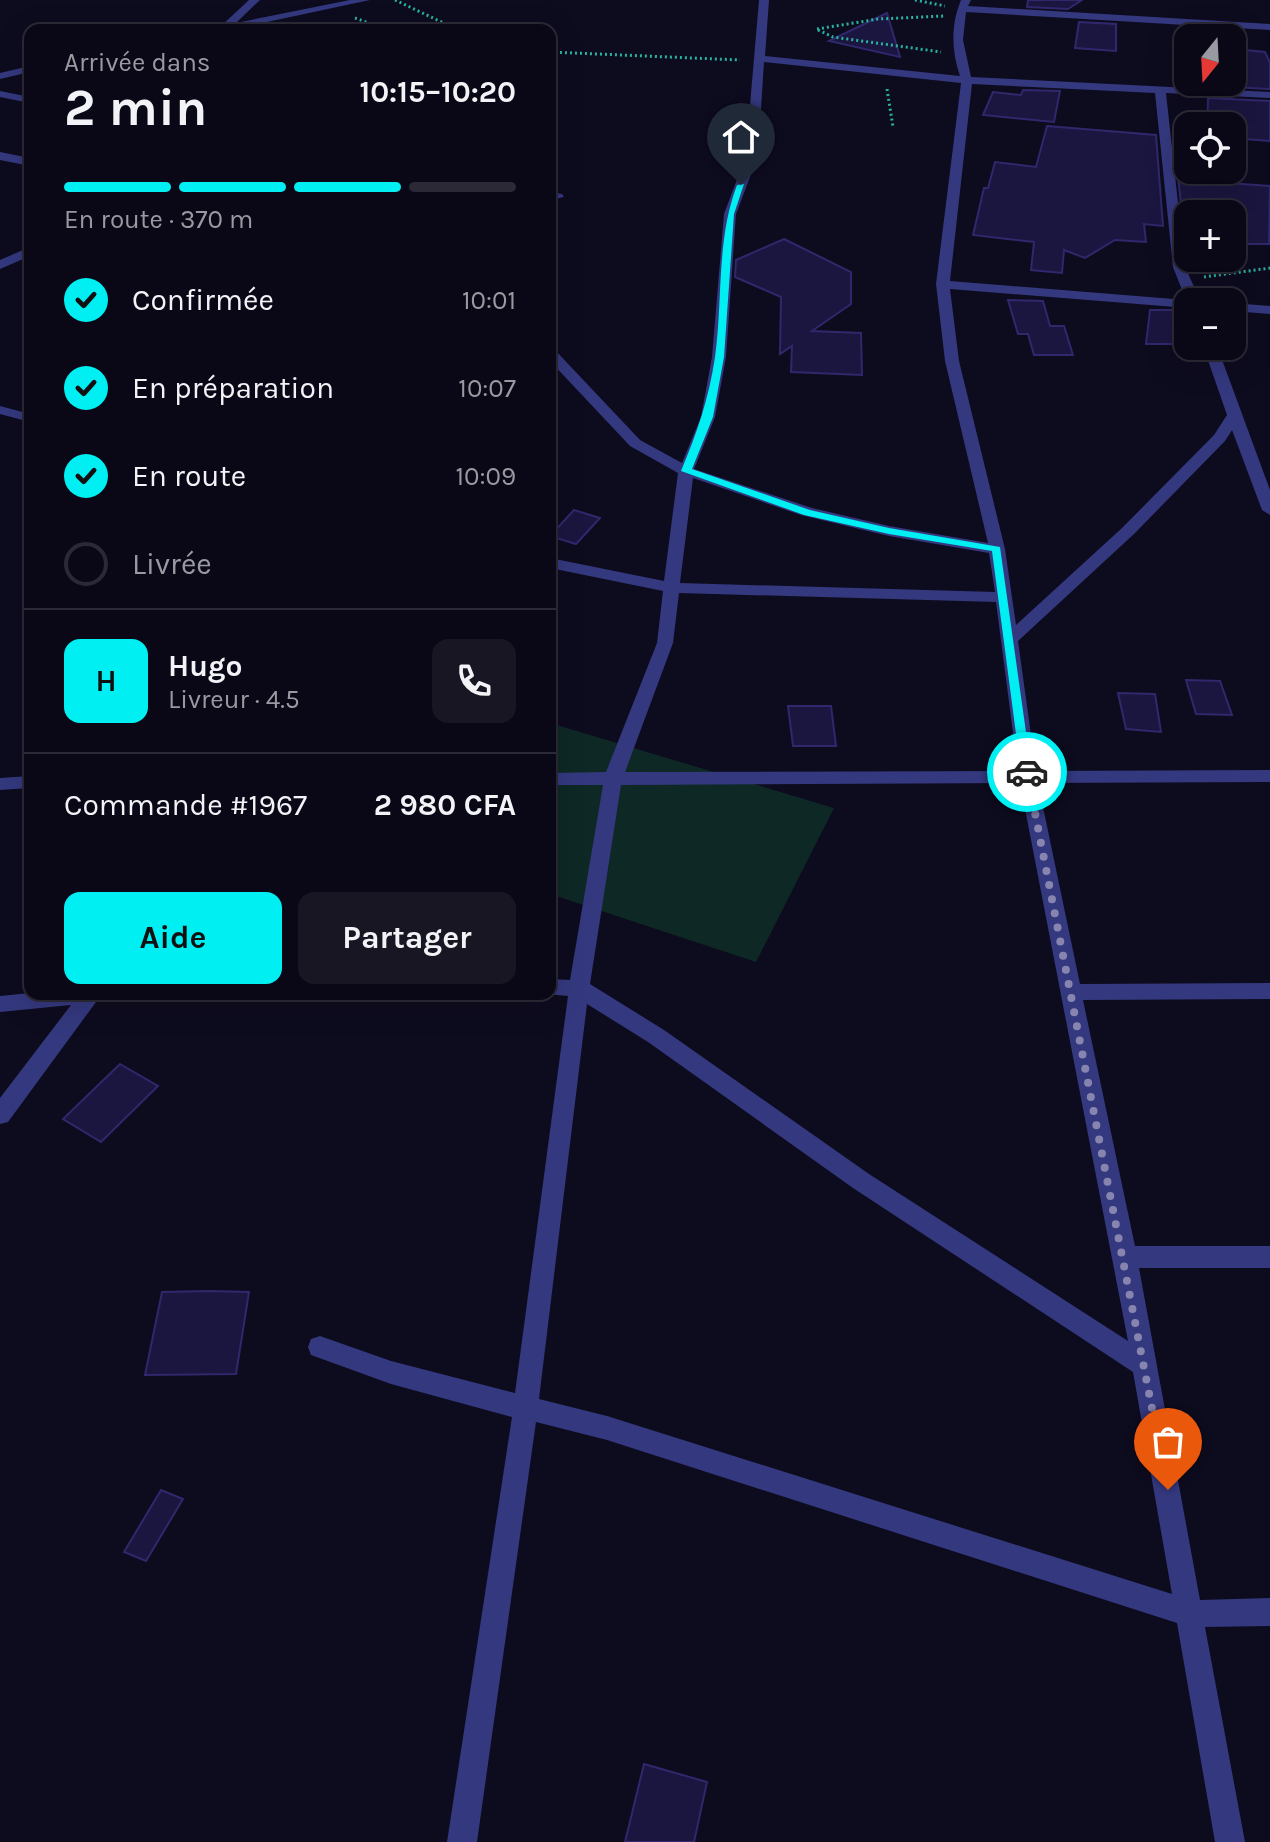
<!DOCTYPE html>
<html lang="fr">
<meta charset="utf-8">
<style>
:root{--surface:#0a0816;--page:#181623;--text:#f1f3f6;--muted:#999aa1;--line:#2a2935;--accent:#00eff2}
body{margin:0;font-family:Karla,sans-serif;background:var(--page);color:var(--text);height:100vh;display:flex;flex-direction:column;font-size:30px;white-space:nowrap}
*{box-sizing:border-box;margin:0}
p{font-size:26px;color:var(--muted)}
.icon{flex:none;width:44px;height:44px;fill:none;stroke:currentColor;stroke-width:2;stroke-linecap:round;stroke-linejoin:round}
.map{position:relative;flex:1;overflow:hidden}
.details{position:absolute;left:24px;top:24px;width:532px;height:976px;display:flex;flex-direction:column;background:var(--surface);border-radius:16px;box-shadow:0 8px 32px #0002,0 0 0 2px var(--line)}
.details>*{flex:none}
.needle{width:52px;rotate:198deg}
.controls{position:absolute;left:1174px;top:24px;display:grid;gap:16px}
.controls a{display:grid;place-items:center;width:72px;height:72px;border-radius:16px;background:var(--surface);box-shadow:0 8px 32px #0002,0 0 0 2px var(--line);font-size:40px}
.pin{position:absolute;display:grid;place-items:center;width:68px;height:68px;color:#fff;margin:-82px -34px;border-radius:50% 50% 50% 0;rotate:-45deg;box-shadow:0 0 8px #0007}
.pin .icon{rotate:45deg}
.courier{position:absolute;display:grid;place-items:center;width:80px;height:80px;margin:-40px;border:6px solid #00eff2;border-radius:50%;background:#fff;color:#222;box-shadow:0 2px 10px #0007}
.headline em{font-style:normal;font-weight:700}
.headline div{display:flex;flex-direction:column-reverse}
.headline{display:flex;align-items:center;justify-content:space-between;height:136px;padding:0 40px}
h1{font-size:52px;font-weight:700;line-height:60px}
.bar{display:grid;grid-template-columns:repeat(4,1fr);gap:12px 8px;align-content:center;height:96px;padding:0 40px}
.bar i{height:10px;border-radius:6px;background:var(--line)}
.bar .active{background:var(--accent)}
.bar p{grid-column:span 4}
.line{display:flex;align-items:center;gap:20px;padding:0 40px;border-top:2px solid var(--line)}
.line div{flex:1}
.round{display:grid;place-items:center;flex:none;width:84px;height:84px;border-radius:16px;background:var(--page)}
ol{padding:0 40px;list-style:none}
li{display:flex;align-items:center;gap:24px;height:88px}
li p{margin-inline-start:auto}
li .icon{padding:8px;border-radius:50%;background:var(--accent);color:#111;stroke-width:4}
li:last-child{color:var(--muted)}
li i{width:44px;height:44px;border:4px solid var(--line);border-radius:50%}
.action{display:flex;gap:16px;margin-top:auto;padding:16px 40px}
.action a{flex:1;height:92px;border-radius:16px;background:var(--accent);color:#111;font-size:32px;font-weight:700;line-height:92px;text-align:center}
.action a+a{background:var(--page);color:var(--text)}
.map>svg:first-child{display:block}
.green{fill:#0e2825}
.building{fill:#1b163f;stroke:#2f286c;stroke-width:2}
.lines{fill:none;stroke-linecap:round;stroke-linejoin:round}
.path{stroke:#29b29e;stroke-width:3;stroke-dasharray:2 3;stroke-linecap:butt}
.minor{fill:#34387e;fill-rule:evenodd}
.route{fill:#00eff2}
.done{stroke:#8785b0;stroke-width:8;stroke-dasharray:0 14.4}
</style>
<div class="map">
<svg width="1270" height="1842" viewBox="0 0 1270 1842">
<rect width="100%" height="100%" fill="#0d0b1e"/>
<path class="green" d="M550 723 834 808 756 962 550 894Z"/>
<g class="building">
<path d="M1028 0H1082L1068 9 1027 7Z"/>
<path d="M887 13 900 57 829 41Z"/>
<path d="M1079 22 1116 24V51L1075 48Z"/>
<path d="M1232 45 1235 49 1265 52 1270 63V89L1190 85V82H1232Z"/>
<path d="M1023 90 1060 91 1054 122 983 115 993 92 1021 95Z"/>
<path d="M1208 98 1270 101V141L1232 138V126H1207Z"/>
<path d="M1047 126 1156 135 1163 226 1144 224 1146 242 1115 240 1085 258 1064 250 1062 273 1031 270 1034 242 973 235 984 188H988L995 162 1036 167Z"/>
<path d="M1174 137 1188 138V180L1270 186 1269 244H1248L1232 238V214H1182Z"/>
<path d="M784 239 851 272V304L812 331 861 333 862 375 791 372 792 346 780 354 781 297 735 277 736 260Z"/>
<path d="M1008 300 1043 301 1050 326H1064L1073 355H1034L1028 334H1018Z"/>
<path d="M1150 310H1175L1188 344H1146Z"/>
<path d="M574 510 600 518 576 544 550 536Z"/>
<path d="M1186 680 1220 681 1232 715 1196 714Z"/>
<path d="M1118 693 1155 694 1161 732 1126 729Z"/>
<path d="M788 706H831L836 746H793Z"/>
<path d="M120 1064 158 1086 101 1142 63 1119Z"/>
<path d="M209 1291 249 1292 236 1374 145 1375 162 1292Z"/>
<path d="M161 1490 183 1499 146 1561 124 1552Z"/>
<path d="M644 1764 707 1782 694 1842H625Z"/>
</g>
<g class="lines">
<g class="path">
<path d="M395 0 450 26"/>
<path d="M915 0 945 6"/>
<path d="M355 18 388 30"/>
<path d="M817 29 878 19 944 16"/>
<path d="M818 30 833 37 941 52"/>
<path d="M550 52 740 60"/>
<path d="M887 89 893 127"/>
<path d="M1204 277 1270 268"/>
</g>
<g class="minor">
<path d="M249 0H260L236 23 350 0H370L230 30H209L221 26Z"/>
<path d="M759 0H769L765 56 960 76C951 50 951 24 961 0H971L968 6 1270 24V30L966 12 963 40 971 77 1270 92V98L1166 93 1185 267 1201 302H1188V308L950 289 959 361 1005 549 1016 625 1122 528 1214 435 1227 415 1203 346H1217L1270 490V515L1262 510 1232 430 1225 441 1134 534 1018 641 1036 771 1270 770V782L1038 783 1080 984 1270 983V999L1083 1000 1135 1246H1270V1268H1139L1200 1600 1270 1598V1626L1205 1627 1245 1842H1215L1177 1623 607 1440 536 1422 477 1842H447L512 1417 391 1384 311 1355 308 1347 311 1339 320 1336 391 1361 515 1393 568 996 547 994H550V979L570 980 603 785H550V773L606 772 657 643 663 591 550 568V558L664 581 678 473 630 446 550 361V349L555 350 640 440 682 463 701 417 712 357 724 214 741 169 747 140ZM764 62 961 83 936 284 945 361 988 543 889 526 812 508 694 469 715 417 726 357 736 214 753 169 759 140ZM972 84 1155 93 1173 267 1186 300 950 281ZM693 478 801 515 889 536 989 553 995 592 680 583ZM679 593 996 602 1018 771 625 772 673 643ZM1020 783 1128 1341 869 1174 664 1030 590 984 621 785ZM587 1004 648 1042 853 1188 1133 1372 1172 1594 607 1416 539 1399Z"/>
<path d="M30 66V72L0 79V73Z"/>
<path d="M0 91 30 97V103L0 97Z"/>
<path d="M0 152 30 158V166L0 160Z"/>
<path d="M550 192 562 194 564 197 550 200Z"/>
<path d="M30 247V256L0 269V260Z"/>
<path d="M1232 303 1270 306V314L1232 311Z"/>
<path d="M0 406 30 414V422L0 414Z"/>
<path d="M30 776V788L0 790V778Z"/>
<path d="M30 993 108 994 105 1000 96 1002 8 1122 0 1124V1098L71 1005 0 1012V996Z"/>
</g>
</g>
<path class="route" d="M744 184 734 214 724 357 713 417 692 469 810 510 889 528 1000 547 1032 775 1021 772 992 551 889 534 804 515 681 471C697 433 709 398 715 357 723 300 716 240 737 185Z"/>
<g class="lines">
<path class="done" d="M1027 772 1168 1490"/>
</g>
</svg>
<div class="controls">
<a><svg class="needle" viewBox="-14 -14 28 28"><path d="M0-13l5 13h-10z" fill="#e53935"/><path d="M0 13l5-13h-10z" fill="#999aa1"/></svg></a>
<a><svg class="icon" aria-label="locate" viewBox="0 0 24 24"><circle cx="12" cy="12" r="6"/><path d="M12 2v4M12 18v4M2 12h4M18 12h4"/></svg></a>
<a>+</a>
<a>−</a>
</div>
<div class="pin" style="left:1168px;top:1490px;background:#ea580c"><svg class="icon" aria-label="bag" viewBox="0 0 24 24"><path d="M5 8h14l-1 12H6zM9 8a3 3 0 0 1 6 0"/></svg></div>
<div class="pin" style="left:741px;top:185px;background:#1f2937"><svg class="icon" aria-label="home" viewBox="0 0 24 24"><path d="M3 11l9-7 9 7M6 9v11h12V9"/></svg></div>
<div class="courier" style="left:1027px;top:772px"><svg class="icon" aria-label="car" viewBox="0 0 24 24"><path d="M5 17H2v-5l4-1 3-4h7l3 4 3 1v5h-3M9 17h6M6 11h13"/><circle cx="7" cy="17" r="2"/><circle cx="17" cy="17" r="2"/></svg></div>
<section class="details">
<div class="headline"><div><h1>2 min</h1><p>Arrivée dans</p></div><em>10:15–10:20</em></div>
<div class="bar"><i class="active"></i><i class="active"></i><i class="active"></i><i></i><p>En route · 370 m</p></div>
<ol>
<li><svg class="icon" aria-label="check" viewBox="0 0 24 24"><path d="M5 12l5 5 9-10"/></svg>Confirmée<p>10:01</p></li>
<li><svg class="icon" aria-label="check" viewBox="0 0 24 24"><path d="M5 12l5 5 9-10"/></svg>En préparation<p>10:07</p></li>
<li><svg class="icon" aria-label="check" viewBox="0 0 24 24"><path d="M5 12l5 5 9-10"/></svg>En route<p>10:09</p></li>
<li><i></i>Livrée</li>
</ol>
<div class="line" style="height:144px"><b class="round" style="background:var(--accent);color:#111">H</b><div><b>Hugo</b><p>Livreur · 4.5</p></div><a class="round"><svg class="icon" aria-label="phone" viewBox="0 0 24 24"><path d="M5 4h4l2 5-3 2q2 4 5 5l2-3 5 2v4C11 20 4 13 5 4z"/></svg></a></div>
<div class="line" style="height:104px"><div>Commande #1967</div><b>2 980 CFA</b></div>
<div class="action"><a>Aide</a><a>Partager</a></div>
</section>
</div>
